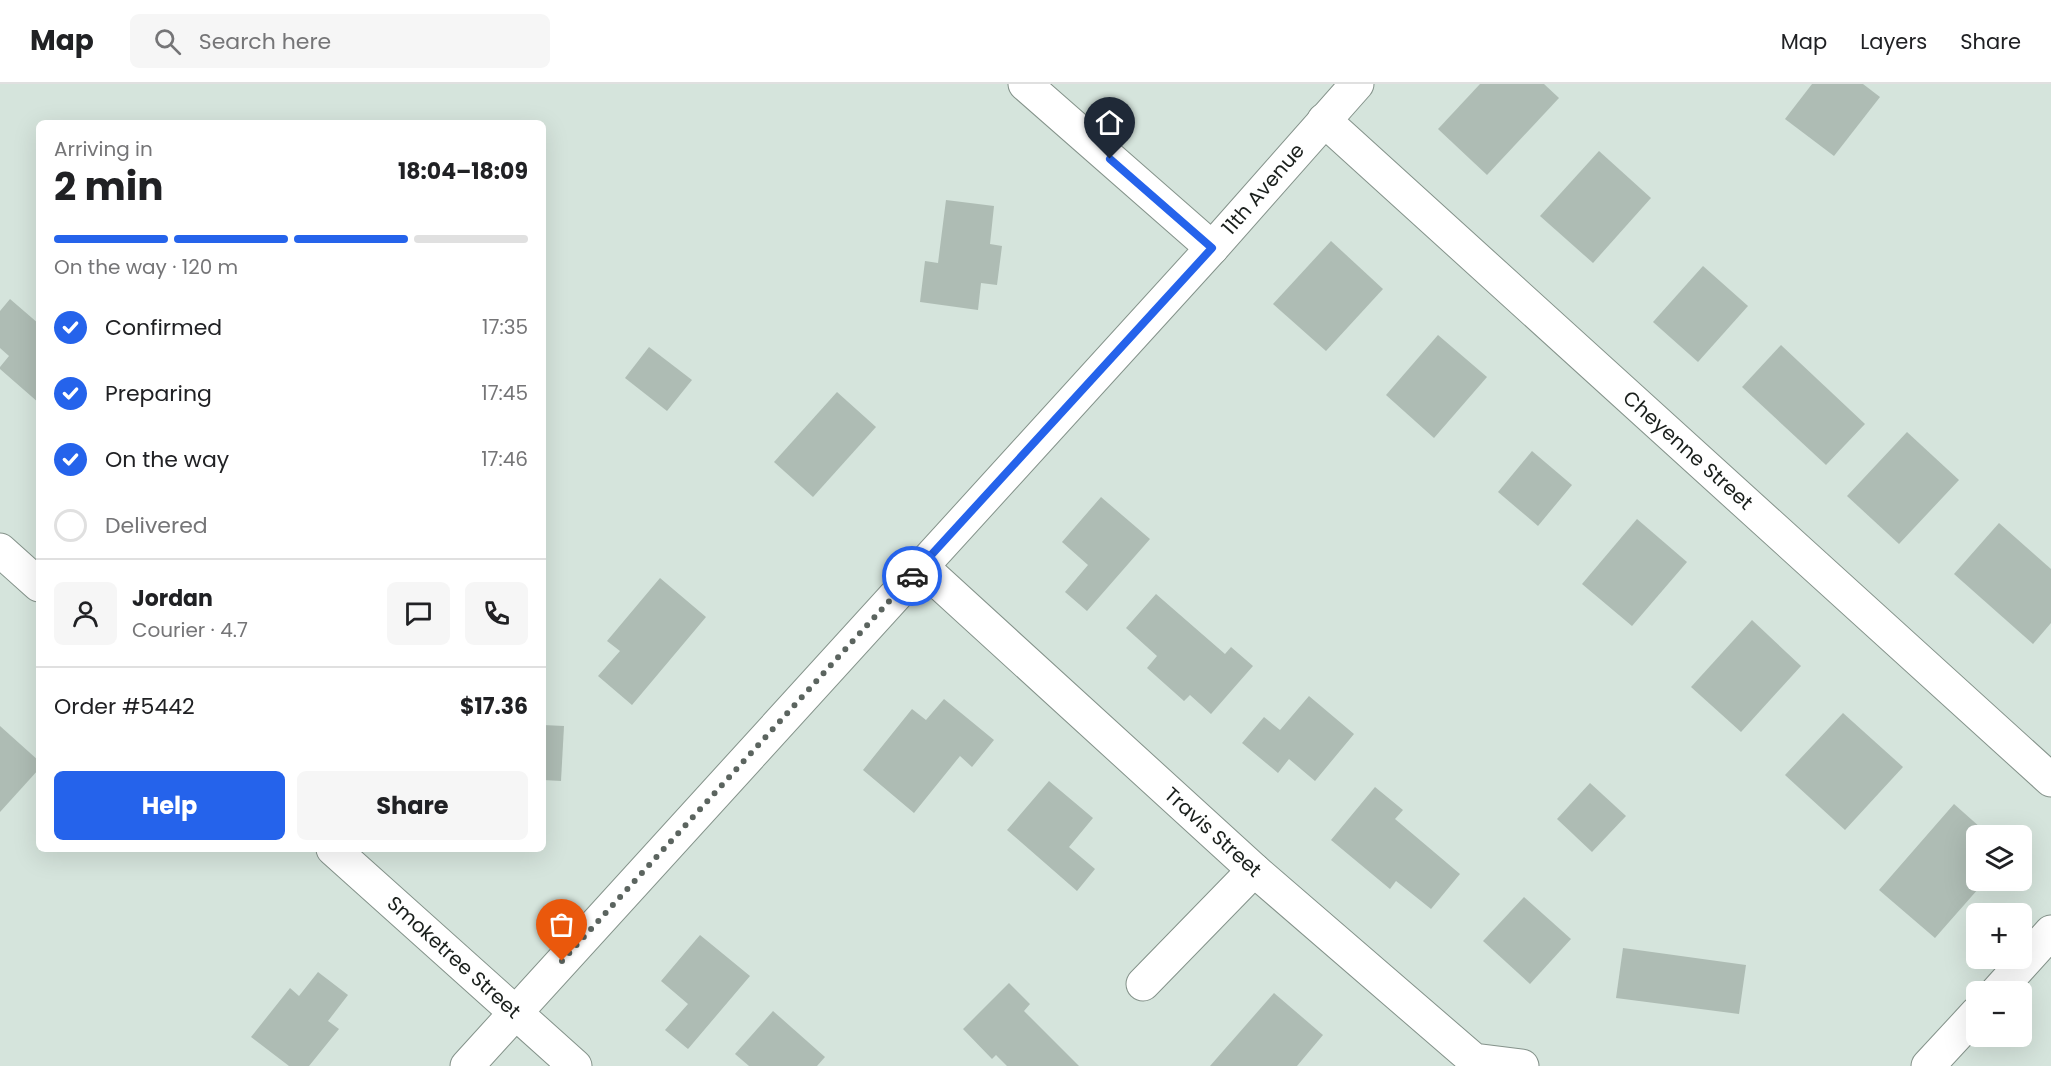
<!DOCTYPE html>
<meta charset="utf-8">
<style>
:root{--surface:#fff;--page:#f6f6f6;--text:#202124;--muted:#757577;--line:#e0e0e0;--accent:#2563eb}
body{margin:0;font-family:Poppins,sans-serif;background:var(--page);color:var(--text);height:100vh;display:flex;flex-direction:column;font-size:22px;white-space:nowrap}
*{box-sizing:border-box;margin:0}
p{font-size:20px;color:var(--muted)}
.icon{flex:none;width:33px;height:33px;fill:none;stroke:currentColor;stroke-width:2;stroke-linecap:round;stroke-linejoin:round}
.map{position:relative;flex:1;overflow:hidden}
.sheet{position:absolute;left:36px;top:36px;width:510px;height:732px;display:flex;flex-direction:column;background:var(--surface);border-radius:9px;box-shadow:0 6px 24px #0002}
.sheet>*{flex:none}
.fabs{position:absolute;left:1966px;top:741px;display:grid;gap:12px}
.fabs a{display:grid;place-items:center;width:66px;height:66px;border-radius:9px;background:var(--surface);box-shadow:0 6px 24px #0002;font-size:30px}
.pin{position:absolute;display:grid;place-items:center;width:51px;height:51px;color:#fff;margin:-62px -26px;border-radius:50% 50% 50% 0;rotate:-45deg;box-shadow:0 0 6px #0007}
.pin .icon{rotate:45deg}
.courier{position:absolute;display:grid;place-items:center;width:60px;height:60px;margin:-30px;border:4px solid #2563eb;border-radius:50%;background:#fff;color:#222;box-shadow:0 2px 8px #0007}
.head em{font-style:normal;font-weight:700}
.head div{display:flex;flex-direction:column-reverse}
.head{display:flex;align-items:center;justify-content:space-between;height:102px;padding:0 18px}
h1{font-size:39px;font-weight:700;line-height:45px}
.bar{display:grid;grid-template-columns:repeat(4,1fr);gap:9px 6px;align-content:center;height:72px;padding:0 18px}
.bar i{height:8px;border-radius:4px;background:var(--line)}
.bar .selected{background:var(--accent)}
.bar p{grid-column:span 4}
.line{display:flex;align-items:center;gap:15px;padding:0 18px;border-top:2px solid var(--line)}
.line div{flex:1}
.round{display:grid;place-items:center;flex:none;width:63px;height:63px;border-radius:9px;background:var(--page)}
ol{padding:0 18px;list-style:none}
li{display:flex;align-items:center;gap:18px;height:66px}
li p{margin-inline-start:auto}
li .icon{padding:6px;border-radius:50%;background:var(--accent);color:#fff;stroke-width:4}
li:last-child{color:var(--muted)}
li i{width:33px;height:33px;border:3px solid var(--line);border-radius:50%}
.button{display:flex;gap:12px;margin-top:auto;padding:12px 18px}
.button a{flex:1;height:69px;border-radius:9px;background:var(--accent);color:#fff;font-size:24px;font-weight:700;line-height:69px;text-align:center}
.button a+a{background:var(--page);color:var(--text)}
header{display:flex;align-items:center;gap:36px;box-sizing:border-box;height:84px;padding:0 30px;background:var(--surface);border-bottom:2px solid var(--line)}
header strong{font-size:28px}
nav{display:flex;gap:33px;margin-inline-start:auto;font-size:21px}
.search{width:420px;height:54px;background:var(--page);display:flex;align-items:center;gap:15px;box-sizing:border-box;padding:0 21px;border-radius:9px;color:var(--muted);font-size:22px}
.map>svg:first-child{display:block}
.building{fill:#aebcb4}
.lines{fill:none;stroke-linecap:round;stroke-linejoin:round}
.minor-casing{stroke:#84928a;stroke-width:35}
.secondary-casing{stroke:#84928a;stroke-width:35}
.minor{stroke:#fff;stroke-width:33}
.secondary{stroke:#fff;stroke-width:33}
.done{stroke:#5b645f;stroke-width:6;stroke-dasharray:0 10.8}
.route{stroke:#2563eb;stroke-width:8}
.labels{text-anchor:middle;stroke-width:6;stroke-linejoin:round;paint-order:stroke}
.street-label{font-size:20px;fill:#1a1f1c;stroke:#fff}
</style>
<header>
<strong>Map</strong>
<div class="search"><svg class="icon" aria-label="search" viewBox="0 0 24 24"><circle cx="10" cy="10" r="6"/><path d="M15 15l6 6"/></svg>Search here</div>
<nav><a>Map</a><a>Layers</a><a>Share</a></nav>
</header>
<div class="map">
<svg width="2051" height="982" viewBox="0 0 2051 982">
<rect width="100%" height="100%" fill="#d5e4dc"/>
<g class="building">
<path d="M1480 0H1544L1559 14 1487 91 1438 45Z"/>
<path d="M1812 0H1863L1880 13 1834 72 1785 35Z"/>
<path d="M1599 67 1651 114 1593 179 1540 132Z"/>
<path d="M946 116 994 122 990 160 1002 162 997 201 981 199 978 226 920 218 925 177 938 179Z"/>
<path d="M1331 157 1383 205 1326 267 1273 220Z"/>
<path d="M1703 182 1748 222 1698 278 1653 238Z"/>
<path d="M10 215 39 240V319L0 285V283L9 272 0 264V227Z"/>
<path d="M1438 251 1487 293 1434 354 1386 311Z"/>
<path d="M1781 261 1865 340 1826 381 1742 303Z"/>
<path d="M649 263 692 296 667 327 625 294Z"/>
<path d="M837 308 876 343 813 413 774 378Z"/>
<path d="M1907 348 1959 396 1899 460 1847 412Z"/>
<path d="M1532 367 1572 401 1538 442 1498 408Z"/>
<path d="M1101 413 1150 455 1087 527 1065 508 1088 481 1062 458Z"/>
<path d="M1637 435 1687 478 1632 542 1582 500Z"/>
<path d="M1999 439 2051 485V539L2033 560 1954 490Z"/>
<path d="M660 494 706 533 632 621 598 592 620 567 607 557Z"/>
<path d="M1156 510 1225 570 1231 563 1253 582 1211 630 1190 611 1184 617 1147 584 1157 572 1126 544Z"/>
<path d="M1752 536 1801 582 1741 648 1691 603Z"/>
<path d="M1309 612 1354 650 1315 697 1289 675 1278 689 1242 659 1264 633 1280 646Z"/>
<path d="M944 615 994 656 972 683 960 672 914 729 863 686 912 625 926 636Z"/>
<path d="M1843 629 1903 683 1845 746 1785 691Z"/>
<path d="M543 641 564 642 561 697 543 696Z"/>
<path d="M0 642 39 677V685L0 728Z"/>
<path d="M1049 697 1093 734 1069 763 1095 785 1077 807 1007 746Z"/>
<path d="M1590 699 1626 732 1592 768 1557 735Z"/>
<path d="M1375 703 1403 726 1395 735 1460 790 1431 825 1396 797 1390 805 1331 756Z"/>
<path d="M1954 720 1990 752H1977V796H1986L1935 854 1879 806Z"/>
<path d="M1524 813 1571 855 1530 900 1483 857Z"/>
<path d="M700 851 750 892 688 965 665 946 688 920 661 897Z"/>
<path d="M1623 864 1746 881 1739 930 1616 914Z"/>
<path d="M318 888 348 911 328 937 339 945 309 982H289L251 953 290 904 299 912Z"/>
<path d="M1009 899 1030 920 1024 927 1079 982H1007L996 971 992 975 963 945Z"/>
<path d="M1274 909 1323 951 1297 982H1210Z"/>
<path d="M773 927 825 973 817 982H749L735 970Z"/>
</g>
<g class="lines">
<g class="minor-casing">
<g id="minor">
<path d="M1025 0 1212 164"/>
<path d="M1324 36 2051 696"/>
<path d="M0 466 39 501"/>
<path d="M921 482 1254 786 1474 976 1522 982"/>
<path d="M333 765 575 982"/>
<path d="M1143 900 1254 786"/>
<path d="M1997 908 2051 848"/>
<path d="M1928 982 1977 929"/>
</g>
</g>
<g class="secondary-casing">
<path id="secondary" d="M467 982 1212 164 1357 0"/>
</g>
<use href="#minor" class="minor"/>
<use href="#secondary" class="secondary"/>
</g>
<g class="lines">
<path class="done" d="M562 877 912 492"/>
<path class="route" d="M912 492 1212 164 1110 75"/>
</g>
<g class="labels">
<g class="street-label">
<text transform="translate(1263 105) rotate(-49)" y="7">11th Avenue</text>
<text transform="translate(1688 366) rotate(42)" y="7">Cheyenne Street</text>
<text transform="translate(1213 748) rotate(42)" y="7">Travis Street</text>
<text transform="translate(454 873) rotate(42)" y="7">Smoketree Street</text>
</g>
</g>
</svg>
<div class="fabs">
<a><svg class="icon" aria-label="layers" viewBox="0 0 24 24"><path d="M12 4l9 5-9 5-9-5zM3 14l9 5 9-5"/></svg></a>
<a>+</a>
<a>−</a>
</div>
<div class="pin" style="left:562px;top:877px;background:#ea580c"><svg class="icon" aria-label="bag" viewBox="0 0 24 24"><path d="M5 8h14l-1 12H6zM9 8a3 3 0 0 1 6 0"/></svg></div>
<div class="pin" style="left:1110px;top:75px;background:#1f2937"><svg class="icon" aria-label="home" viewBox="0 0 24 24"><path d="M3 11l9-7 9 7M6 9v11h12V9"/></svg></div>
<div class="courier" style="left:912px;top:492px"><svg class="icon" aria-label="car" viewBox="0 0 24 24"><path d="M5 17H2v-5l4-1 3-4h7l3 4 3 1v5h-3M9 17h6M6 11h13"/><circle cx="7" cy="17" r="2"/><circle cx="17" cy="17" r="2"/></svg></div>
<section class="sheet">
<div class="head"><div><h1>2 min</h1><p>Arriving in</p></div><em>18:04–18:09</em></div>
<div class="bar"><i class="selected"></i><i class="selected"></i><i class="selected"></i><i></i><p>On the way · 120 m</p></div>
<ol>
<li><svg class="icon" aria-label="check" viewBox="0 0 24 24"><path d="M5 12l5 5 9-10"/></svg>Confirmed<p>17:35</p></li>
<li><svg class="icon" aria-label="check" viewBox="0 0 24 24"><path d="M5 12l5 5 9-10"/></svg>Preparing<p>17:45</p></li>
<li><svg class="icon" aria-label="check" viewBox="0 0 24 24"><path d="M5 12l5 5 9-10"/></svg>On the way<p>17:46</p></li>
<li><i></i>Delivered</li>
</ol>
<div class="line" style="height:108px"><a class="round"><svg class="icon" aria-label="person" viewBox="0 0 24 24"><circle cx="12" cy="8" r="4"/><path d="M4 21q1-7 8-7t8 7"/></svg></a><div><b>Jordan</b><p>Courier · 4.7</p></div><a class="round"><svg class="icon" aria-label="chat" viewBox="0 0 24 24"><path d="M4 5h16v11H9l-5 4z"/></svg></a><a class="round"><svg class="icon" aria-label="phone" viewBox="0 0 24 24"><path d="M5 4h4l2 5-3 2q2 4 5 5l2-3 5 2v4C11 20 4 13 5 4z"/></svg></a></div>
<div class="line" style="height:78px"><div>Order #5442</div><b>$17.36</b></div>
<div class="button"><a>Help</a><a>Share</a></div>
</section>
</div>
